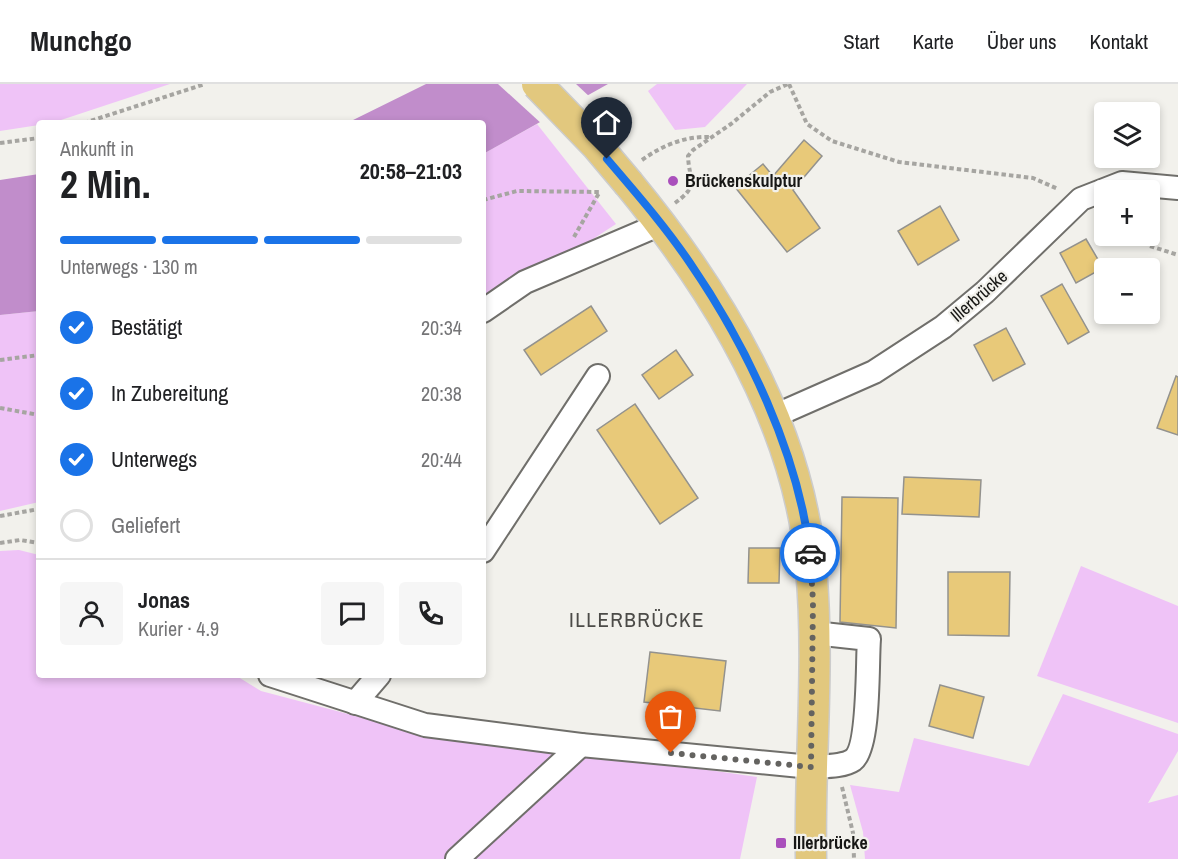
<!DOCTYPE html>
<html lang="de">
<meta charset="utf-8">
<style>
:root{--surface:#fff;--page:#f6f6f6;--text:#202124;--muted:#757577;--line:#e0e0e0;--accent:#1a73e8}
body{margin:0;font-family:"Archivo Narrow",sans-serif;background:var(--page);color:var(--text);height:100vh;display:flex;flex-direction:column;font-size:22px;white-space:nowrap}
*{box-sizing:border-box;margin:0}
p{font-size:20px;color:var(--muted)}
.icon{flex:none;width:33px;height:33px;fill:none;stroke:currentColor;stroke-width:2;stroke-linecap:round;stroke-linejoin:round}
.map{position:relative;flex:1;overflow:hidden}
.details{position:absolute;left:36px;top:36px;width:450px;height:558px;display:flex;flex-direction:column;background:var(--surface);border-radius:6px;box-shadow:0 3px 9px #0003}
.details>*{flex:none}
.fabs{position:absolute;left:1094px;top:18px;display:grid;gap:12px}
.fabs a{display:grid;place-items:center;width:66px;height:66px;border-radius:6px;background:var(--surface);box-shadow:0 3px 9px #0003;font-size:30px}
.pin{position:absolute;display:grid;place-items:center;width:51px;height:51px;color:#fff;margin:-62px -26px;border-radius:50% 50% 50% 0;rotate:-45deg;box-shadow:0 0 6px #0007}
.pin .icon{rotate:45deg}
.courier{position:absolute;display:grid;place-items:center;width:60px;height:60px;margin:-30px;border:4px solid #1a73e8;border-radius:50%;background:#fff;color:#222;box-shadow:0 2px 8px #0007}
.headline em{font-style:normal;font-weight:700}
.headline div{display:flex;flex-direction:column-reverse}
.headline{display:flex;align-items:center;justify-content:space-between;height:102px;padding:0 24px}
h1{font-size:39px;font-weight:700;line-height:45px}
.bar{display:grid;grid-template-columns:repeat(4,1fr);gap:9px 6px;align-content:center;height:72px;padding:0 24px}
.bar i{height:8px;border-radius:4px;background:var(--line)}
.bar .active{background:var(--accent)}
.bar p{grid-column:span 4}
.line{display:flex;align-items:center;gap:15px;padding:0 24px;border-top:2px solid var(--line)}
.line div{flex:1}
.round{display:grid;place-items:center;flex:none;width:63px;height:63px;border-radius:6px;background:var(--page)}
ol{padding:0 24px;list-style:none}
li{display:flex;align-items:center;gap:18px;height:66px}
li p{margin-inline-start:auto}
li .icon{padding:6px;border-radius:50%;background:var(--accent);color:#fff;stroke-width:4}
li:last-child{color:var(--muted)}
li i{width:33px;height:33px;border:3px solid var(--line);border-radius:50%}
header{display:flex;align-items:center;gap:36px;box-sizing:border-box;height:84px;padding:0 30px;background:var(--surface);border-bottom:2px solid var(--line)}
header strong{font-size:28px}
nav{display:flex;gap:33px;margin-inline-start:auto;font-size:21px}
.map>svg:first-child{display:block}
.green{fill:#efc3f7}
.water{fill:#c18dcb}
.pier{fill:#f2f1ec}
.building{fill:#e8c979;stroke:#93928e;stroke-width:1.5}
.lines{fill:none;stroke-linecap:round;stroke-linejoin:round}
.minor-casing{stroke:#706f6b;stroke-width:26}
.major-casing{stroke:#ccc;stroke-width:33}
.path{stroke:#a6a5a1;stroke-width:4;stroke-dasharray:4.5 3;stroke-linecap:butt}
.minor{stroke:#fff;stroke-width:22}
.major{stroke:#e2c87e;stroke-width:30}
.major-bridge-casing{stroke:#ccc;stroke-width:33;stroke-linecap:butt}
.major-bridge{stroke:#e2c87e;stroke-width:30}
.done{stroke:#646360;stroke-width:6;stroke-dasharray:0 10.8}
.route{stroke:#1a73e8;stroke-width:8}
.poi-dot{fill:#aa50bc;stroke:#f2f1ec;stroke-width:2}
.labels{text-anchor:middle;stroke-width:4.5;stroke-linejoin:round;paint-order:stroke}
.poi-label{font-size:18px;font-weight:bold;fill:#171715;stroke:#f2f1ec;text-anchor:start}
.street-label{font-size:18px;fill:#171715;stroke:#f2f1ec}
.quarter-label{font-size:21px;letter-spacing:1.5px;fill:#4c4b48;stroke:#f2f1ec}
</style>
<header>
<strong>Munchgo</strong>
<nav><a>Start</a><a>Karte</a><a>Über uns</a><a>Kontakt</a></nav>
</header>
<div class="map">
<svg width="1178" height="775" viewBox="0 0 1178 775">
<rect width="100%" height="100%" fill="#f2f1ec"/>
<g class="green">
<path d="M0 0H170L52 39 0 47Z"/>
<path d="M657 0H747L705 43 675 46 648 7Z"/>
<path d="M537 40 616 140 483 227V70Z"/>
<path d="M39 227V418L0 427V231Z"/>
<path d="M19 466 39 471V591H235L261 607 420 649 585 668 757 693 740 775H0V467Z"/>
<path d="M1081 482 1178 522V639L1037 592Z"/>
<path d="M1063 610 1178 650V667L1148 719 1178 711V775H865L863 748 850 701 899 708 914 654 1029 682Z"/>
</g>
<g class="water">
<path d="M426 0H608L483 70V39H347Z"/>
<path d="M39 90V227L0 231V96Z"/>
</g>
<path class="pier" d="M498 0H576L591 14 543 41Z"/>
<g class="building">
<path d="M804 56 822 72 793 106 820 144 787 168 735 103 763 80 773 92Z"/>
<path d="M940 122 959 156 918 181 898 147Z"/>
<path d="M1086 155 1103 184 1076 199 1060 169Z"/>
<path d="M1062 200 1089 248 1068 260 1041 212Z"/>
<path d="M591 222 607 247 541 291 524 266Z"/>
<path d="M1006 244 1025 280 993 297 974 261Z"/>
<path d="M676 266 693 291 659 315 642 291Z"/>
<path d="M1176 292 1178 293V351L1157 344Z"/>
<path d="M635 320 698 414 660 440 597 346Z"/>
<path d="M904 393 981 396 979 433 902 430Z"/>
<path d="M842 413 898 414 896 544 840 538Z"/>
<path d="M749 464H780L779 499H748Z"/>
<path d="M948 488H1010L1009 552 948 551Z"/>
<path d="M650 568 726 577 720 627 644 618Z"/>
<path d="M940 601 984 613 973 654 929 642Z"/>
</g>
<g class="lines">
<g class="minor-casing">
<g id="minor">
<path d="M483 227 525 198 661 140"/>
<path d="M772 333 874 288 943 243 985 208 1081 115 1122 99 1178 104"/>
<path d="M483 467 598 292"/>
<path d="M270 591 425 641 581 661 811 683C822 682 843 683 853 676 870 663 867 578 869 555L814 549"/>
<path d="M355 619 379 591"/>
<path d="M457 775 581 661"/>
</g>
</g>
<g class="major-casing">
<path id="major" d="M629 100C718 208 799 342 811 484 820 581 809 678 811 775"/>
</g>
<g class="path">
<path d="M789 0 807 40 832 57 899 78 1033 94 1058 105"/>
<path d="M84 39 205 0"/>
<path d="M0 59 39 54"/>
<path d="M642 76C663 61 685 52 711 53"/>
<path d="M483 116 517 107 600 108"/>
<path d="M675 119C700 101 689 97 688 72L693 66 731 40 770 8 788 0"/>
<path d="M574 153 599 109"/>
<path d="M1150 162 1178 171"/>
<path d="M0 276 39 271"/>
<path d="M0 324 39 331"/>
<path d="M0 432 39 425"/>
<path d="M0 459 20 456 39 459"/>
<path d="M842 703 853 749 854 775"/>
</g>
<use href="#minor" class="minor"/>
<use href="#major" class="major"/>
<g class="major-bridge-casing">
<path id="major-bridge" d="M537 0 597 62 629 100"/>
</g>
<use href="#major-bridge" class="major-bridge"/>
</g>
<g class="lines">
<path class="done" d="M671 669 811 683 813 517 810 469"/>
<path class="route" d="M607 75C636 109 665 142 690 179 747 262 798 369 810 469"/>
</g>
<g class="poi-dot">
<circle cx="673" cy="97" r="6"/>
<rect x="775" y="753" width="12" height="12" rx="3"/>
</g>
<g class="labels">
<g class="poi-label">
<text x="685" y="103">Brückenskulptur</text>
<text x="793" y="765">Illerbrücke</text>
</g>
<g class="street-label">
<text transform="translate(979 212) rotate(-41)" y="6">Illerbrücke</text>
</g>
<g class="quarter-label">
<text x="637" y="543">ILLERBRÜCKE</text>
</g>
</g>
</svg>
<div class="fabs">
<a><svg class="icon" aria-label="layers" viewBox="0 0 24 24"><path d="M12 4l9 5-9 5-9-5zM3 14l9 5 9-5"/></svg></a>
<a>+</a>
<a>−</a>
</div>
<div class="pin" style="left:671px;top:669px;background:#ea580c"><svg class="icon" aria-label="bag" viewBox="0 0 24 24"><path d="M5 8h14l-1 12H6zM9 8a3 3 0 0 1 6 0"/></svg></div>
<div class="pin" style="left:607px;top:75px;background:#1f2937"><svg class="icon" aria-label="home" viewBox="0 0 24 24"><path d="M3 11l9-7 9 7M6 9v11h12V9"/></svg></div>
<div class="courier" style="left:810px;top:469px"><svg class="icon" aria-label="car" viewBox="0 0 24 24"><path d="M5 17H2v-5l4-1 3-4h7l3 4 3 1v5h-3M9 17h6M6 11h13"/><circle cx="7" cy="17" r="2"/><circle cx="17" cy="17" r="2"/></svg></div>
<section class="details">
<div class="headline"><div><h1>2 Min.</h1><p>Ankunft in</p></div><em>20:58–21:03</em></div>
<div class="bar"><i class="active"></i><i class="active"></i><i class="active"></i><i></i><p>Unterwegs · 130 m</p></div>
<ol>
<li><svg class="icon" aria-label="check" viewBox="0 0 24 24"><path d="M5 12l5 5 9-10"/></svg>Bestätigt<p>20:34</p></li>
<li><svg class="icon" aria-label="check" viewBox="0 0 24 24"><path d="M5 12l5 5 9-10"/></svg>In Zubereitung<p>20:38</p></li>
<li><svg class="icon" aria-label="check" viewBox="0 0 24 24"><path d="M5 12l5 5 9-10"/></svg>Unterwegs<p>20:44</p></li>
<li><i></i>Geliefert</li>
</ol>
<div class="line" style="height:108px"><a class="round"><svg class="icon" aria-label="person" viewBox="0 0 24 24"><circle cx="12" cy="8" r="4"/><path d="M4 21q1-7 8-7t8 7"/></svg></a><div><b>Jonas</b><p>Kurier · 4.9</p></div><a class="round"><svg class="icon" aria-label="chat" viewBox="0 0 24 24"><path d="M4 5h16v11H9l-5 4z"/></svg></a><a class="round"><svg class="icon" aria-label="phone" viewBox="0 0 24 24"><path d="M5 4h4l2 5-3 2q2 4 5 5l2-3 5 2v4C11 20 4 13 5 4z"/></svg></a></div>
</section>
</div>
